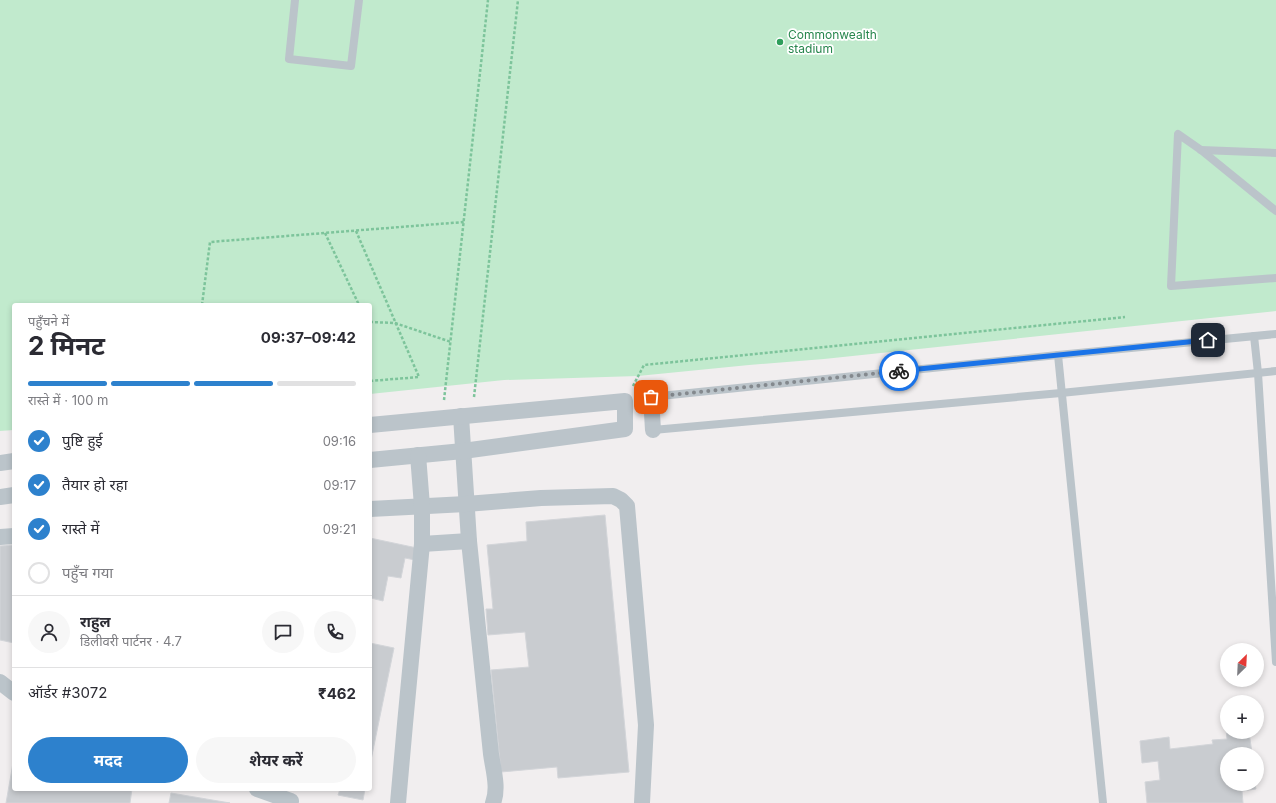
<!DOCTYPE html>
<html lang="hi">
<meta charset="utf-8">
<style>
:root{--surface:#fff;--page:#f7f7f7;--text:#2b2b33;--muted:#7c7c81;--line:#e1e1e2;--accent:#2d81cd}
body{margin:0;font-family:Inter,"Noto Sans Devanagari",sans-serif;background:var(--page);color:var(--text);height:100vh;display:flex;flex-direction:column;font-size:15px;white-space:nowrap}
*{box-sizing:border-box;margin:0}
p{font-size:13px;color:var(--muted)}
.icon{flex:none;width:22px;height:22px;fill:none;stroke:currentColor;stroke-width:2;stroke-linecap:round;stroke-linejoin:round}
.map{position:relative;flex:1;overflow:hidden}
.drawer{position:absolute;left:12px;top:303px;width:360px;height:488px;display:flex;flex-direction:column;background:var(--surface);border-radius:4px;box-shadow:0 2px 6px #0003}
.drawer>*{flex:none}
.needle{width:26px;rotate:24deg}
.controls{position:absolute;left:1220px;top:643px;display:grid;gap:8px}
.controls a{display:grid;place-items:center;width:44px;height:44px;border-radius:50%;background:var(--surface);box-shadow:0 2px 6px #0003;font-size:20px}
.pin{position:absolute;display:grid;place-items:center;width:34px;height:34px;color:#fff;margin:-17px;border-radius:8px;box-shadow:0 2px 6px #0006}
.courier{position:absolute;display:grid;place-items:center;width:40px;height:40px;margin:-20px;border:3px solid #1a73e8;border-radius:50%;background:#fff;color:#222;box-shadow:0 1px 5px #0007}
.overview em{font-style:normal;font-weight:700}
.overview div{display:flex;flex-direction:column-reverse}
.overview{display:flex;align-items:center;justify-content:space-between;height:68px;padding:0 16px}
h1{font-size:26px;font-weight:700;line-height:30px}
.bar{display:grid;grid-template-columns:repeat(4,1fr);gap:6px 4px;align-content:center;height:48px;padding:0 16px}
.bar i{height:5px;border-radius:3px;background:var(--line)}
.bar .on{background:var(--accent)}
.bar p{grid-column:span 4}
.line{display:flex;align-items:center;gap:10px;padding:0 16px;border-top:1px solid var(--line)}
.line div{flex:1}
.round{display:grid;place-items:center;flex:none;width:42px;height:42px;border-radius:21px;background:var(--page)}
ol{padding:0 16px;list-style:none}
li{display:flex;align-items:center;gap:12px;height:44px}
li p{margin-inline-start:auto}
li .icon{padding:4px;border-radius:50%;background:var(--accent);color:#fff;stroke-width:4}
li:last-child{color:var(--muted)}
li i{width:22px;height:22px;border:2px solid var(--line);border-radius:50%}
.primary-button{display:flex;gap:8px;margin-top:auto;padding:8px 16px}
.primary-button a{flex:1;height:46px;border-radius:24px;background:var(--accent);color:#fff;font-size:16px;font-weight:700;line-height:46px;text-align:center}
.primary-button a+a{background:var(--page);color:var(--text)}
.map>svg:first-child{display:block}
.green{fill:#c1eacd}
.building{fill:#c9ccd0;stroke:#d3d5d9}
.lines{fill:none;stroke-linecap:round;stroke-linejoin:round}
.path{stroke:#7dc49b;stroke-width:2.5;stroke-dasharray:3 2;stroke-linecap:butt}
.lane{stroke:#bbc4ca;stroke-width:8}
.street{stroke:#bbc4ca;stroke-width:16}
.done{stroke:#84898e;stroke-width:4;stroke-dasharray:0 7.2}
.route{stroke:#1a73e8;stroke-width:5}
.leisure-dot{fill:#2e9e5b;stroke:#fff;stroke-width:1.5}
.labels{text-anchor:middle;stroke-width:3.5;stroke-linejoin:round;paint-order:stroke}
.leisure-label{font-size:12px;fill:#27864d;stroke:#fff;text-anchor:start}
</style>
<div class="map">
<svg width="1276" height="803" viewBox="0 0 1276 803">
<rect width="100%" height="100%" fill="#f1eeef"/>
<path class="green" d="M0 0H1276V311L824 359 749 365 638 376 504 380 370 394V305H14V430L0 431Z"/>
<g class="building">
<path d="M605 515 629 772 558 778 557 767 501 772 491 670 529 667 525 632 488 635 486 609H493L487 545 527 541 526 522Z"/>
<path d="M370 538 417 548 415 560 405 558 401 578 388 576 383 601 371 598 370 603Z"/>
<path d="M14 545V643L0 640V546Z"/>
<path d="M370 643 394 648 370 765Z"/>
<path d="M1226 730 1227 732H1249L1252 753 1227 754V784H1255L1256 789 1242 791 1243 803H1147L1145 782 1160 780 1158 761 1142 763 1140 741 1169 737 1170 749 1213 744 1212 740 1227 739Z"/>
<path d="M13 763H14V789H132L130 803H6Z"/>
<path d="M340 789H365L363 800 338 795Z"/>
<path d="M171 793 230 803H169Z"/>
</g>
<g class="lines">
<g class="path">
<path d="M356 231 419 377 370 381"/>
<path d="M325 233 359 305"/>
<path d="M202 305 210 242 464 222"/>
<path d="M370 322 395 323 451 342"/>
<path d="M633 386 644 365 1125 317"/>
<path d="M474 397 518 0"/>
<path d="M444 400 488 0"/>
</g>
<g class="lane">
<path d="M295 0 289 59 351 66 359 0"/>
<path d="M1201 150 1276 153"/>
<path d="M1276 211 1201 150 1178 134 1171 286 1276 278"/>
<path d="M1254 336 1258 373 1276 662"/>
<path d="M1058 355 1103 803"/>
<path d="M651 397 1058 355 1276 334"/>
<path d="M653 430 1061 393 1276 371"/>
</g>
<g class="street">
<path d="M651 397 653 430"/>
<path d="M461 416 469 541 491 754C493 769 499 788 493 803"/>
<path d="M370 425 625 401V429L463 451 370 460"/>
<path d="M0 463 14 461"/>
<path d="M0 497 14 495"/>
<path d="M370 509 466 504 541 498 613 496 621 500 627 506 646 725 642 803"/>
<path d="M0 537 14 536"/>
<path d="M422 544 469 541"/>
<path d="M0 682 14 693"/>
<path d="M257 789 291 801"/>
<path d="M398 803 405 724 422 544V506L418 455"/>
</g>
</g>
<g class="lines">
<path class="done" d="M651 397 899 371"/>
<path class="route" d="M899 371 1208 340"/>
</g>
<circle class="leisure-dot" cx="780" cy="42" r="4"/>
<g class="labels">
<g class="leisure-label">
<text x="788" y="39">Commonwealth<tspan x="788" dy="14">stadium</tspan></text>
</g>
</g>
</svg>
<div class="controls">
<a><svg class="needle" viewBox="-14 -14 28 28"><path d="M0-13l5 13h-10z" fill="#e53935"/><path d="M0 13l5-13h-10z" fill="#7c7c81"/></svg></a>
<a>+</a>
<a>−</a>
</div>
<div class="pin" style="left:651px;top:397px;background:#ea580c"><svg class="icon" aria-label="bag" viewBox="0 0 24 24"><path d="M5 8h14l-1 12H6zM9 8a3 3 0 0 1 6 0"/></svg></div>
<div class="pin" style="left:1208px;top:340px;background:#1f2937"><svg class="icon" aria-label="home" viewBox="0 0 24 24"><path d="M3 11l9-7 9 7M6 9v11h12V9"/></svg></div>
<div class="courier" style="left:899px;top:371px"><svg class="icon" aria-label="bike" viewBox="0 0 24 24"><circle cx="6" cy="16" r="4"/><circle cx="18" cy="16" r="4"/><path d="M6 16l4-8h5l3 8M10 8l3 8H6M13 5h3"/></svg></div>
<section class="drawer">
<div class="overview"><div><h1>2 मिनट</h1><p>पहुँचने में</p></div><em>09:37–09:42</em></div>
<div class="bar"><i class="on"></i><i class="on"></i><i class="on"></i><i></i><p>रास्ते में · 100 m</p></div>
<ol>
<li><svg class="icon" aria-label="check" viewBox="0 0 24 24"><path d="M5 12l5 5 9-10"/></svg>पुष्टि हुई<p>09:16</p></li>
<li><svg class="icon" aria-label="check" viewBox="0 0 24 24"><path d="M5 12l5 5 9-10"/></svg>तैयार हो रहा<p>09:17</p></li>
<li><svg class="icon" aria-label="check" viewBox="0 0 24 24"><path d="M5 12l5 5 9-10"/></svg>रास्ते में<p>09:21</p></li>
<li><i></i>पहुँच गया</li>
</ol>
<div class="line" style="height:72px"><a class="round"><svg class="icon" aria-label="person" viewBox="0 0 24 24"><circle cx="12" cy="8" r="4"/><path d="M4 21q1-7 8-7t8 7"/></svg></a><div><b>राहुल</b><p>डिलीवरी पार्टनर · 4.7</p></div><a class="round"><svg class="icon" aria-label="chat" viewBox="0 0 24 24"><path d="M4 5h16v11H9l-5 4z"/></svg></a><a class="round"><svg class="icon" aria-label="phone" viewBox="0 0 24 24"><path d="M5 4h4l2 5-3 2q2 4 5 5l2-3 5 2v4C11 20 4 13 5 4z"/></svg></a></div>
<div class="line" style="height:52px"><div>ऑर्डर #3072</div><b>₹462</b></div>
<div class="primary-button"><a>मदद</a><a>शेयर करें</a></div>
</section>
</div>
